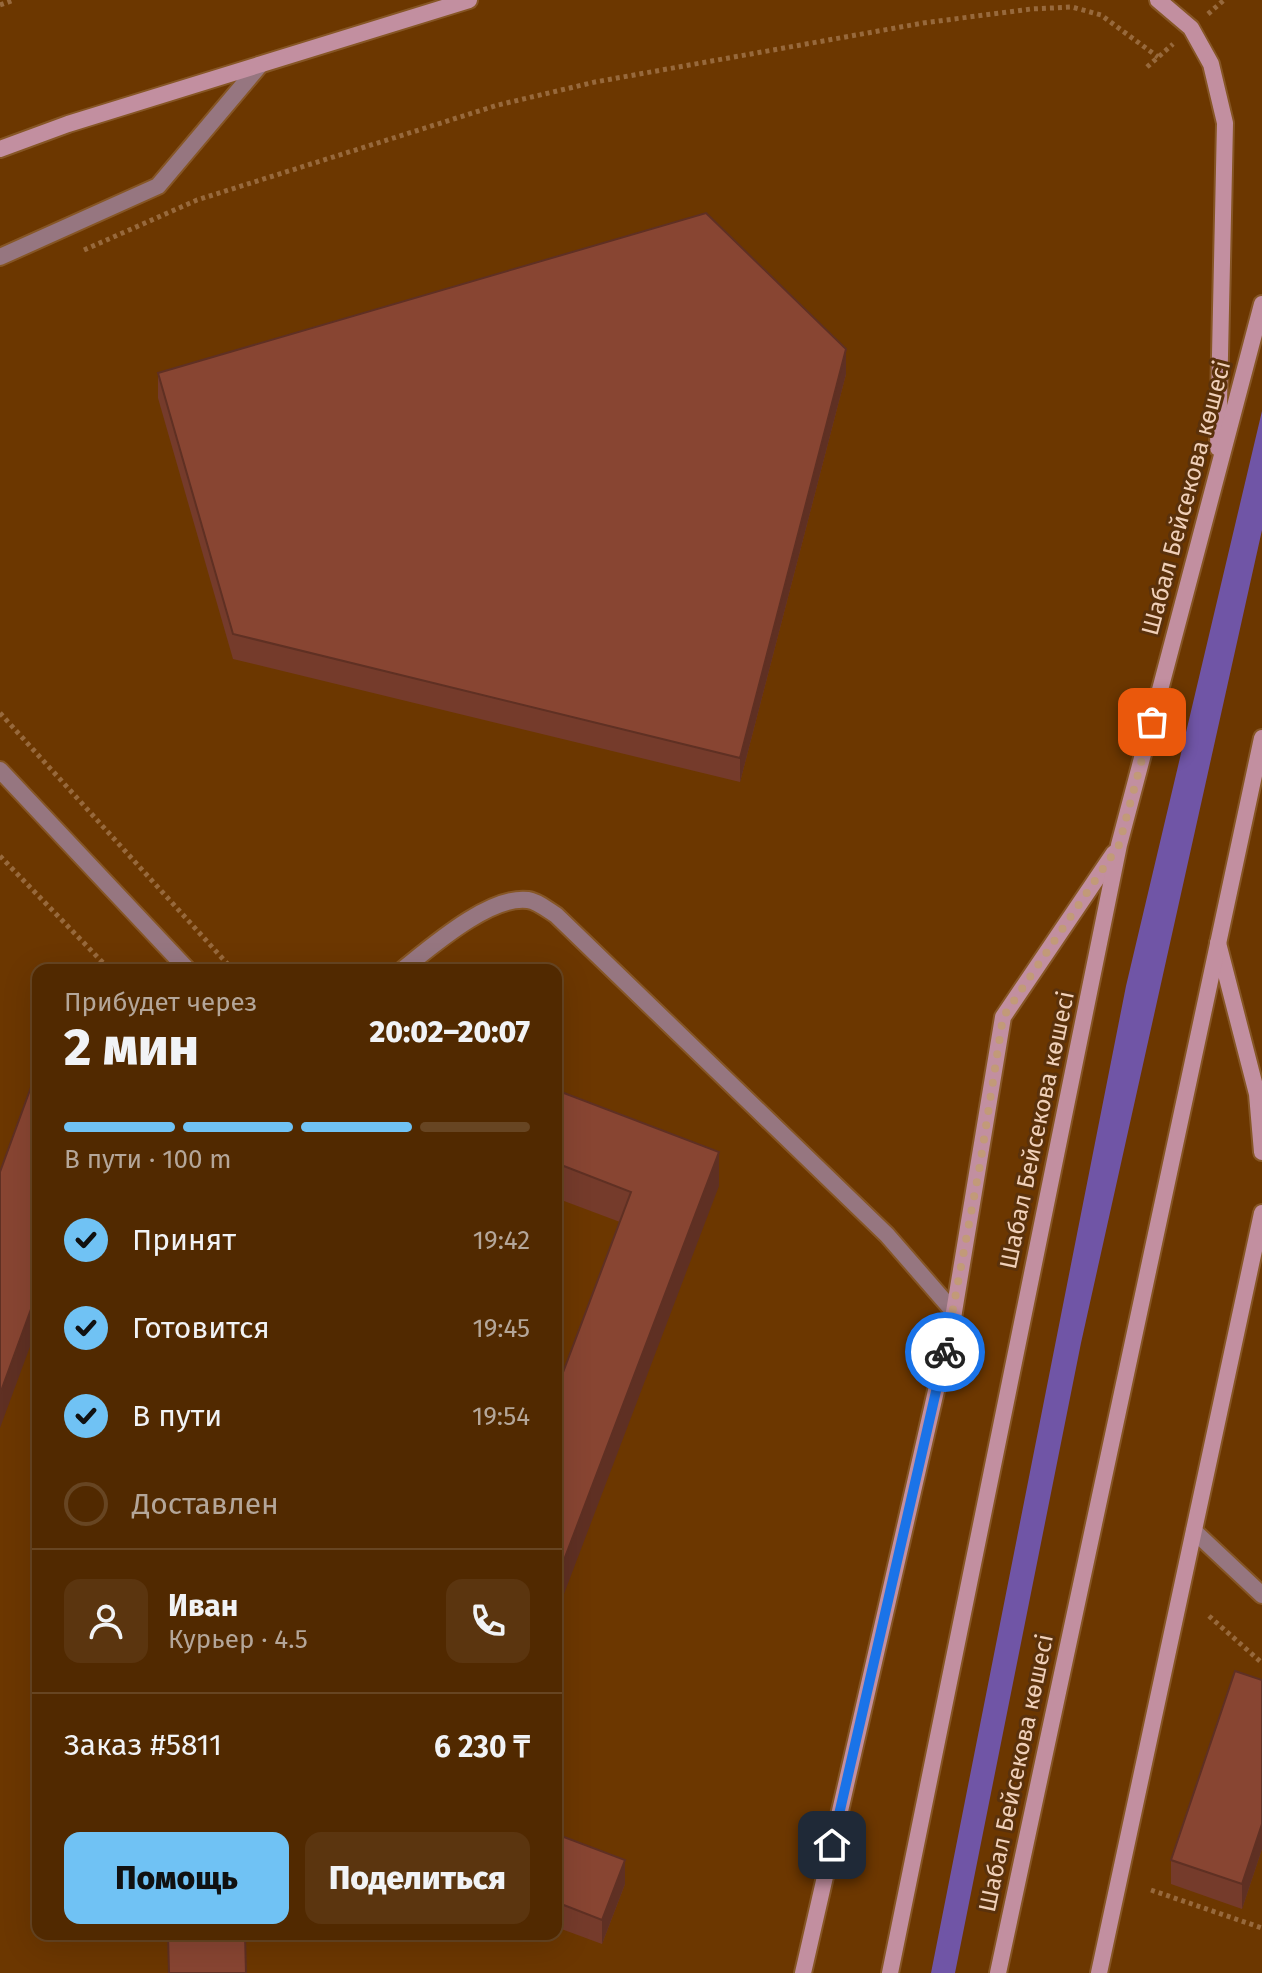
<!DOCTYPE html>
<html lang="ru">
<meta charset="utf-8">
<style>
:root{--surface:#512900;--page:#5b350f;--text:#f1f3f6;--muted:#b4a699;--line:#674522;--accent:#70c2f4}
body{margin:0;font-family:"Fira Sans",sans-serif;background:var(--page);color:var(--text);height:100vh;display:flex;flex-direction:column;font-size:30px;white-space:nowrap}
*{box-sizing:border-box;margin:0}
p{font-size:26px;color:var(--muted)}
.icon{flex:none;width:44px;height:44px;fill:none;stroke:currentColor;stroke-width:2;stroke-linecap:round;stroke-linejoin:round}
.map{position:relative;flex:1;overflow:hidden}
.side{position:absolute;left:32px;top:964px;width:530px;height:976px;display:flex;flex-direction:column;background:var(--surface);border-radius:16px;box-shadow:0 8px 32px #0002,0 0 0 2px var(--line)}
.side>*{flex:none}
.pin{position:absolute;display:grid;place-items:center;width:68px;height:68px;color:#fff;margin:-34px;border-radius:16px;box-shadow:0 4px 12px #0006}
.courier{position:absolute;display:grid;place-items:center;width:80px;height:80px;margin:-40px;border:6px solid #1a73e8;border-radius:50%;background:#fff;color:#222;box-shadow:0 2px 10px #0007}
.overview em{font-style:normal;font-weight:800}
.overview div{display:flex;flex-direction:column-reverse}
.overview{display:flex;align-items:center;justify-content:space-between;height:136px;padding:0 32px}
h1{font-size:52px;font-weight:800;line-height:60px}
.bar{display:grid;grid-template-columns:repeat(4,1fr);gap:12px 8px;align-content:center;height:96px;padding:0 32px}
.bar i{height:10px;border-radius:6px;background:var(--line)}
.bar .on{background:var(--accent)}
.bar p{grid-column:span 4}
.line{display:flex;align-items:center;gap:20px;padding:0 32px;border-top:2px solid var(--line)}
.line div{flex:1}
.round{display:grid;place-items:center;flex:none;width:84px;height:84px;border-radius:16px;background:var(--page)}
ol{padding:0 32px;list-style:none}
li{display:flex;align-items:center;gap:24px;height:88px}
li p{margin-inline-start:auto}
li .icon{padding:8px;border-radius:50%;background:var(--accent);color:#111;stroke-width:4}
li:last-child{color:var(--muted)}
li i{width:44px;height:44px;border:4px solid var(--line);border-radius:50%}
.action{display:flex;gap:16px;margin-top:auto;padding:16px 32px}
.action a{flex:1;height:92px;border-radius:16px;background:var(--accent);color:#111;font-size:32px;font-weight:800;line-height:92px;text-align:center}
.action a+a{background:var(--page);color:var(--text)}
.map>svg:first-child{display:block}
.green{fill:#7055a6}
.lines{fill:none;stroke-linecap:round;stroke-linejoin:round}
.lane-casing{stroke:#865625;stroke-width:20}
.secondary-casing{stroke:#865625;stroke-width:20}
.path{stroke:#97693c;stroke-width:5;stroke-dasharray:4 4;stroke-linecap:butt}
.lane{stroke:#967680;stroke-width:16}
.secondary{stroke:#c28fa0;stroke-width:16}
.wall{fill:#753b2b}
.shaded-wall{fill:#5f3023}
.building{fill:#884532;stroke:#5f3023;stroke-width:2}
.done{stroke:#c29a78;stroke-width:8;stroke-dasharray:0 14.4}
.route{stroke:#1a73e8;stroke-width:10}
.labels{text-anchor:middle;stroke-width:6;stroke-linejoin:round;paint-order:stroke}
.street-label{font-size:24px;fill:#f0d0b9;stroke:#5a310b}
</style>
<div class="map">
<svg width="1262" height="1973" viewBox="0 0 1262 1973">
<rect width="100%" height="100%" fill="#6c3700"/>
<path class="green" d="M1262 411V530L1081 1343 955 1973H931L1126 986Z"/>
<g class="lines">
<g class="lane-casing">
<g id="lane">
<path d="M0 257 158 186 260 65"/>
<path d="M0 770 188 970"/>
<path d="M402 970C431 947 490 895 528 900 537 901 548 910 556 915L887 1235 954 1312"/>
<path d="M1194 1531 1262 1595"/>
</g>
</g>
<g class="secondary-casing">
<g id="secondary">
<path d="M1158 0 1191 28 1211 64 1225 123 1218 448"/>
<path d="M0 149 68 124 469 0"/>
<path d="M1218 943 1257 1094 1262 1152"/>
<path d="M803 1973 954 1312 1003 1017 1114 853"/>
<path d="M890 1973 1119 845 1262 304"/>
<path d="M998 1973 1262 738"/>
<path d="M1099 1973 1262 1213"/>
</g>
</g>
<g class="path">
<path d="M0 5 14 0"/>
<path d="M1208 14 1224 0"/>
<path d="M1147 67 1173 44"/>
<path d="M84 250 197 200 498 105 595 82 923 23 1031 9 1072 7 1101 15 1158 57"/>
<path d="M0 713 233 970"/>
<path d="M0 856 110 970"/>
<path d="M1209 1616 1262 1663"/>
<path d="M1151 1890 1262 1928"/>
</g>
<use href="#lane" class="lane"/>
<use href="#secondary" class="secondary"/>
</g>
<g class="wall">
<path d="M158 373 846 374 740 782 233 659 158 398Z"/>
<path d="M556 1090 719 1186 620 1222 556 1198Z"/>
<path d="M1262 1680V1849L1242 1909 1171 1884V1860Z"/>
<path d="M556 1834 625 1884 602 1944 556 1927Z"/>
</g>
<g class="shaded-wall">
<path d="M846 349V374L740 782V758Z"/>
<path d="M719 1152V1186L556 1615V1581Z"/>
<path d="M38 1290V1325L0 1428V1394Z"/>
<path d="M1262 1824V1849L1242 1909V1884Z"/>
<path d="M625 1860V1884L602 1944V1920Z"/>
</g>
<g class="building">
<path d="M706 213 846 349 740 758 233 634 158 373Z"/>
<path d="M38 1068V1290L0 1394V1172Z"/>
<path d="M556 1090 719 1152 556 1581V1391L631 1192 556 1163Z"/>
<path d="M1235 1671 1262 1680V1824L1242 1884 1171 1860Z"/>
<path d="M556 1834 625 1860 602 1920 556 1902Z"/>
<path d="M168 1934H245L246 1973H169Z"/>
</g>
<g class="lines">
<path class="done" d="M945 1352 980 1165 1003 1017 1119 845 1152 722"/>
<path class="route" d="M832 1845 945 1352"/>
</g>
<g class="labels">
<g class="street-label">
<text transform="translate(1186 498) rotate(-75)" y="8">Шабал Бейсекова көшесі</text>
<text transform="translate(1037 1130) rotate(-78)" y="8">Шабал Бейсекова көшесі</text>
<text transform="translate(1016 1773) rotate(-78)" y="8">Шабал Бейсекова көшесі</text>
</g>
</g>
</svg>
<div class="pin" style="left:1152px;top:722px;background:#ea580c"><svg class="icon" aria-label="bag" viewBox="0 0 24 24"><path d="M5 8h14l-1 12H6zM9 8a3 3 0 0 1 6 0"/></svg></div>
<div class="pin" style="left:832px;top:1845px;background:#1f2937"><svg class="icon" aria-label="home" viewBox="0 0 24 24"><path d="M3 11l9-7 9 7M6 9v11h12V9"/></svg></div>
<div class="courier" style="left:945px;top:1352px"><svg class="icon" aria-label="bike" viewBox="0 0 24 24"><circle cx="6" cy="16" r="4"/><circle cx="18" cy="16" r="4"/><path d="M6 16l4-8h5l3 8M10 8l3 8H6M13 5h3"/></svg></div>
<section class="side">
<div class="overview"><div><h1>2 мин</h1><p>Прибудет через</p></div><em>20:02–20:07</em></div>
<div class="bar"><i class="on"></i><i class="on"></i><i class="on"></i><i></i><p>В пути · 100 m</p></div>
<ol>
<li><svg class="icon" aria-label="check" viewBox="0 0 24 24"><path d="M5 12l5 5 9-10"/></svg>Принят<p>19:42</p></li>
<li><svg class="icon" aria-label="check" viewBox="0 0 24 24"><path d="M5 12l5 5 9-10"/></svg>Готовится<p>19:45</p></li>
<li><svg class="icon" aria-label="check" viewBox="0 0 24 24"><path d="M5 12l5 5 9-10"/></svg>В пути<p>19:54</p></li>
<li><i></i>Доставлен</li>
</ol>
<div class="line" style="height:144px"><a class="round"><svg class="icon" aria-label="person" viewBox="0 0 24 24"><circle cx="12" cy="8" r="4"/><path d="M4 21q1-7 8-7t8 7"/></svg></a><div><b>Иван</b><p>Курьер · 4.5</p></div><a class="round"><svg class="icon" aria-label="phone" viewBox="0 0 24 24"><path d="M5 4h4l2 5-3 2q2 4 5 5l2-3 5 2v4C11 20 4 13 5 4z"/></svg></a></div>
<div class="line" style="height:104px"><div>Заказ #5811</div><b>6 230 ₸</b></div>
<div class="action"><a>Помощь</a><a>Поделиться</a></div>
</section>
</div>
